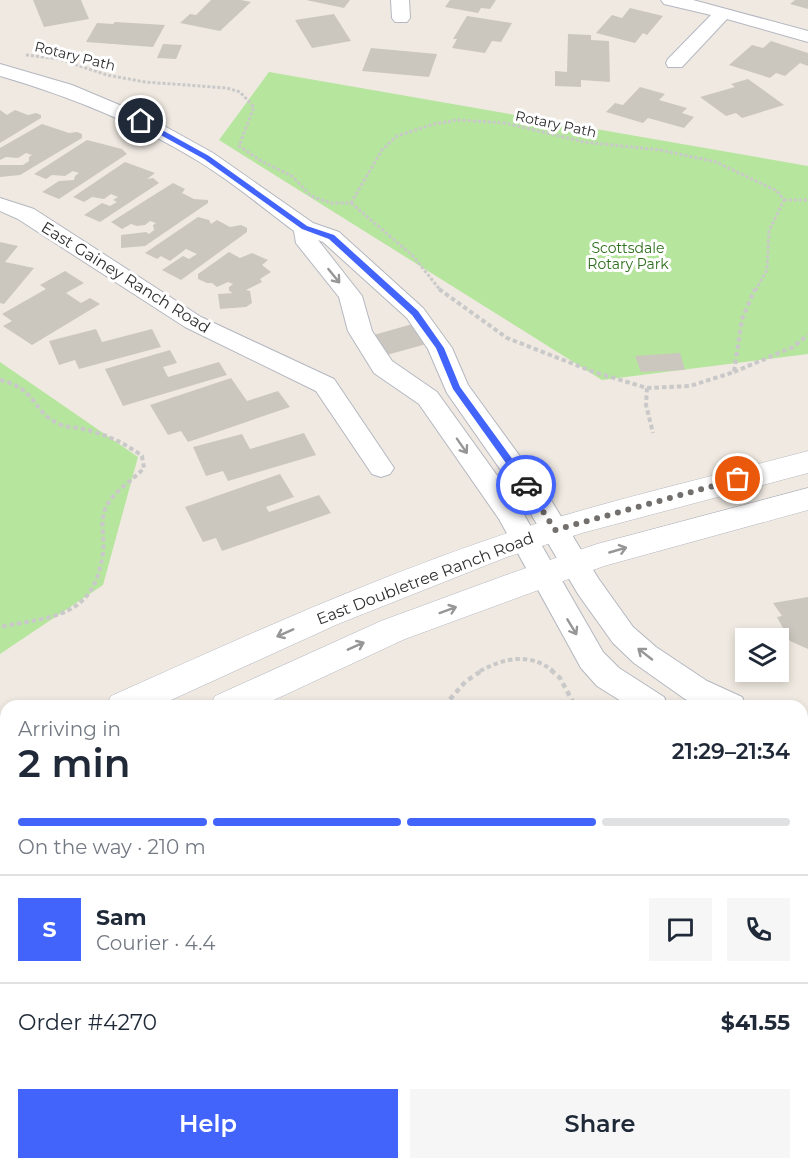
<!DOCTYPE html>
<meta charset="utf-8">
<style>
:root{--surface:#fff;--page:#f6f6f7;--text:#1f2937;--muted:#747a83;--line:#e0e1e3;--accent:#4264fb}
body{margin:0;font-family:Montserrat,sans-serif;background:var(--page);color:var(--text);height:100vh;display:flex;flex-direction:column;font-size:22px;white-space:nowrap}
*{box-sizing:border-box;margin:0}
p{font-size:20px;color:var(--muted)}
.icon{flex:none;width:33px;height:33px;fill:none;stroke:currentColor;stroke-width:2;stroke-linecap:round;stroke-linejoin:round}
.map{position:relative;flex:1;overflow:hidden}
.sheet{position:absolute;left:0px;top:700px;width:808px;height:470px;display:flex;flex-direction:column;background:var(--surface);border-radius:18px 18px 0 0;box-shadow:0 3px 9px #0003}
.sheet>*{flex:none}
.buttons{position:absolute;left:735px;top:628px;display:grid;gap:12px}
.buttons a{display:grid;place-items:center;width:54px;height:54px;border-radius:0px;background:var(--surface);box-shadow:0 3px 9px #0003;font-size:30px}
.pin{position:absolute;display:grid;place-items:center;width:51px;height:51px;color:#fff;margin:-26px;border:3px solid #fff;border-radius:50%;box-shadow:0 2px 6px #0007}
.courier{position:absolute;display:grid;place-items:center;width:60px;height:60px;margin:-30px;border:4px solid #4264fb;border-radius:50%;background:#fff;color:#222;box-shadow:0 2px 8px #0007}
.overview em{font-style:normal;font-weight:600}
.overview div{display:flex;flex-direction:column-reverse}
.overview{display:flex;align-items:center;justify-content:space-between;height:102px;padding:0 18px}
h1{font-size:39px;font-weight:600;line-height:45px}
.bar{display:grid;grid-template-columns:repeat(4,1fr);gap:9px 6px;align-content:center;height:72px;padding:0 18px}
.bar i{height:8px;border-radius:4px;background:var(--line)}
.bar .selected{background:var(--accent)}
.bar p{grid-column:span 4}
.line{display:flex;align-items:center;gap:15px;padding:0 18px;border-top:2px solid var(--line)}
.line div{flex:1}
.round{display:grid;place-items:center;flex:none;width:63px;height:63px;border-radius:0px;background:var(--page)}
.primary-button{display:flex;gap:12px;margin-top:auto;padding:12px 18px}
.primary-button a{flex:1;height:69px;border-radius:0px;background:var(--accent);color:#fff;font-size:24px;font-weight:600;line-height:69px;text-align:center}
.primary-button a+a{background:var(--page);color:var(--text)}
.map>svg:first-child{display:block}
.green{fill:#b6e59e}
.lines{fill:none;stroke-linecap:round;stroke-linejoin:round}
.stream{fill:#75cff0;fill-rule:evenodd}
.building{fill:#cbc7bf}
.minor-casing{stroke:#b4b7c1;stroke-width:2}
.secondary-casing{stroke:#b4b7c1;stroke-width:1}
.path-far2{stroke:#c9c9c9;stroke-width:3;stroke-dasharray:3 2;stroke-linecap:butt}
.path-far1{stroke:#c9c9c9;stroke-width:4;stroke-dasharray:4.5 3;stroke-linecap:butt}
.path{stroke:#c9c9c9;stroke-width:4.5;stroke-dasharray:5 4;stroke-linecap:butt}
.minor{fill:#fff;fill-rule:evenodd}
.secondary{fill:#fff;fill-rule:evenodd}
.oneway{stroke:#969696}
.route{fill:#4264fb}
.done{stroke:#726f6d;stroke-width:6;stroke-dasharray:0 10.8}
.labels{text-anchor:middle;stroke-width:6;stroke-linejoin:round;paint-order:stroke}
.far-street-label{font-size:14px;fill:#2e2e2e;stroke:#fff}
.far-park-label{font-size:14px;fill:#2c6e1b;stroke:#fff}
.street-label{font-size:16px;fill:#2e2e2e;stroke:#fff}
</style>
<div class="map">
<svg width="808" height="1169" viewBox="0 0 808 1169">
<rect width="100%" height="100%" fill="#efe9e1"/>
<g class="green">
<path d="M269 72 808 166V354L602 380 219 140Z"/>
<path d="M0 362 138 457 103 585 0 654Z"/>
</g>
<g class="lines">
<g class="stream">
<path d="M0 791 3 792 6 797V811L3 810 0 805Z"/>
<path d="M169 1164H181L183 1169H171Z"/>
</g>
</g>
<g class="building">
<path d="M33 0H81L89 19 44 27Z"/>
<path d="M211 0H241L251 2 220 31 180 23 190 14 196 15Z"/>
<path d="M306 0H350L344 8Z"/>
<path d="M450 0H496L490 9 481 8 478 13 445 7Z"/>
<path d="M795 0H808V9L790 4Z"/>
<path d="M630 8 663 16 647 35 643 33 635 43 596 33 612 15 622 18Z"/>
<path d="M334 14 351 41 312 48 295 20Z"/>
<path d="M467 16 512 23 501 42 492 41 485 53 452 48 457 39H453Z"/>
<path d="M115 22 165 25 153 47 86 42 97 23 113 24Z"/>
<path d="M568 34 591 35V40L609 41 610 82 581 80V87L555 86V71L567 72Z"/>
<path d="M771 41 808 53V66L800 63 785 76 776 73 770 78 729 65 752 45 763 48Z"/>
<path d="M163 44 182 45 176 59 157 58Z"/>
<path d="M371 48 437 54 429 77 362 71Z"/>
<path d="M748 79 784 105 742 118 736 113 726 116 700 97 735 87 731 84Z"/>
<path d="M640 87 665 94 659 100 687 108 682 113 694 117 684 128 648 118 643 123 606 112 615 103 623 105Z"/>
<path d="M0 110 7 115 15 110 28 115 36 113 41 115V118L0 143Z"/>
<path d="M42 124 69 133 77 132 82 134V138L20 175 0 177V165H23L29 161V157L32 155 26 153 18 158 6 157 0 160V148Z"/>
<path d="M87 140 122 149 127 154 59 199 42 192 59 181 74 180 75 176 79 173 73 171 65 176 52 175 46 179 34 174Z"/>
<path d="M125 162 155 173 147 179 153 178 159 183 100 222 84 215 102 203 110 206 117 202 113 200 118 197 111 194 104 199 92 197 84 202 73 197Z"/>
<path d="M173 183 185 189 182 193 194 199 208 200V203L145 246 121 248V235L146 232 149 234 154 230 153 225 156 223 150 221 145 225 137 226 131 224 122 229 111 222Z"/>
<path d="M198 217 209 220 211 224 217 220 230 227 241 225 247 228V232L181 280 162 270 183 256 189 259 197 254 186 249 170 261 161 256 157 259 145 253Z"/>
<path d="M0 242 18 246 5 262 34 268 4 304 0 303Z"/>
<path d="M229 252 240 258 252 253 268 260 262 265 271 272 260 279 262 282 246 290 250 291 252 303 246 307 220 309 218 294 233 293 229 291V287L233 284 228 282 217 287 212 283H207L198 279V274Z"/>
<path d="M65 271 84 283 66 293 81 303 90 298 100 304 32 345 3 326 12 321 2 314 46 289 40 285Z"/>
<path d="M416 323 430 343 383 356 370 336Z"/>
<path d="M96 329 102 342 152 329 161 347 79 369 75 360 59 365 49 341Z"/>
<path d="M170 350 177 363 163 367 168 377 219 362 227 375 123 406 105 369Z"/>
<path d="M680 353 685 370 641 372 635 356Z"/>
<path d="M231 378 247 401 278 391 290 407 188 442 181 431 168 435 150 405Z"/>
<path d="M304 433 316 455 228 481 223 471 206 476 193 447 242 434 250 449Z"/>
<path d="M280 474 294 497 266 507 269 512 319 495 331 513 222 551 216 538 203 542 185 507Z"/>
<path d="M808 597V649L790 641 777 617 782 616 773 603Z"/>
<path d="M802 832 808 835V916L804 914 808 909 802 906Z"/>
</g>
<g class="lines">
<g class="minor-casing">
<g id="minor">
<path d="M391 0H409L410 18 407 22H395L392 18Z"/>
<path d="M661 0H693L808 31V42L727 19 682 67H668L666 63 668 59 711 15 664 4Z"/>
<path d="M0 64 72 85 148 117 213 153 313 223 339 232 423 308 452 348 468 385 548 495 598 578 633 627 656 647 707 681 742 697 746 706H702L685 699 634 663 613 643 578 594 528 509 447 393 428 349 407 318 323 242 318 240 362 296 372 331 392 361 437 392 519 506 603 652 619 668 664 697 668 706H629L597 686 581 668 499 519 419 404 374 373 348 331 339 297 296 243 294 231C262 207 231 181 198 161 136 123 69 96 0 76Z"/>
<path d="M0 198 34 209 201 317 334 379 394 468 390 474 381 477 372 474 316 391 185 327 18 219 0 211Z"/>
<path d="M802 740 808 742V771L802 769Z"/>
</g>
</g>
<g class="secondary-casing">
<g id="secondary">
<path d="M808 451V473L582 533 507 557 338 624 158 706H106L111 696C234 641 357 585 484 541 590 504 700 480 808 451Z"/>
<path d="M808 488V510L604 566 405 639 261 706H210L215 696 381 621 506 575 597 544Z"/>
<path d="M6 753V786L0 788V755Z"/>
<path d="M6 808V843L0 845V810Z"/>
</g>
</g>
<g class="path-far2">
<path d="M26 55 59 59 107 75 145 82 227 88 240 92 254 107 239 146 261 161 292 176 311 196 331 203H351"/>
<path d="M784 200H808"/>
<path d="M351 203 413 256 441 291"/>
<path d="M351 203 382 150 397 136 434 124 458 120 505 123 584 142 660 150 716 162 777 191 784 200 769 231 767 270 755 291"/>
</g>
<g class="path-far1">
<path d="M439 289 507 338 594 372 647 388 690 386 734 372 742 319 755 289"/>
<path d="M734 372 793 347 808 335"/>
<path d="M0 380C38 389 31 411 59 424 67 428 78 427 87 430 107 435 125 443 142 456L144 468C132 481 114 491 106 507 99 522 105 538 103 553 94 618 54 616 0 627"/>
<path d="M647 388 646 405 653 433"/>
<path d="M480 671C505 658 529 652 553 671"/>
</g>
<g class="path">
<path d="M551 670 560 678 575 706"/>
<path d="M444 706 466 681 483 670"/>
<path d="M0 924 6 940"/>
<path d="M268 1164 271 1169"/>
<path d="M799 1164 801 1169"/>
</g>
<use href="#minor" class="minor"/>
<use href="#secondary" class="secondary"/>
</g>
<defs><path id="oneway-shaft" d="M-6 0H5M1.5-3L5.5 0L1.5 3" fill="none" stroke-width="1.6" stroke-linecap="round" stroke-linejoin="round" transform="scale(1.5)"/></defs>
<g class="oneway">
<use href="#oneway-shaft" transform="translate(334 276) rotate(51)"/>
<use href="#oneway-shaft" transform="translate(462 446) rotate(55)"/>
<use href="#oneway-shaft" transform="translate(618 550) rotate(-16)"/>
<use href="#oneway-shaft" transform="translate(448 610) rotate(-20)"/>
<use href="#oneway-shaft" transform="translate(572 627) rotate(59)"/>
<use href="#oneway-shaft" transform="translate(285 633) rotate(156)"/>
<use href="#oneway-shaft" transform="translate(356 646) rotate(-24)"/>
<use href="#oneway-shaft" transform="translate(645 654) rotate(-142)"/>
</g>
<path class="route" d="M139 120H144L209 156 307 226 334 235 418 311 444 348 460 387 529 482V487H523L453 389 436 348 412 315 329 239 302 229 204 159 139 123Z"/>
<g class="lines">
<path class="done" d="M526 485 555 530 738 479"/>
</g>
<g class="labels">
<g class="far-street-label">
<text transform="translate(75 56) rotate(14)" y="5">Rotary Path</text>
<text transform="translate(556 124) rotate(12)" y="5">Rotary Path</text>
</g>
<g class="far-park-label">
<text x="628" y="253">Scottsdale<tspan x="628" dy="16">Rotary Park</tspan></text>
</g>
<g class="street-label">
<text transform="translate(126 277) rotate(32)" y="6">East Gainey Ranch Road</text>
<text transform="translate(425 578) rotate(-21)" y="6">East Doubletree Ranch Road</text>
</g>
</g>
</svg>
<div class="buttons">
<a><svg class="icon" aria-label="layers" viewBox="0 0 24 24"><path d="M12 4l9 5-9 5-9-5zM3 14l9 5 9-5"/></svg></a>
</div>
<div class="pin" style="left:738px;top:479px;background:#ea580c"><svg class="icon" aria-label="bag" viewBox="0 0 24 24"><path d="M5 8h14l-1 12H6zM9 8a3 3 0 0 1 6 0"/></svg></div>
<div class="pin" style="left:141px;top:121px;background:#1f2937"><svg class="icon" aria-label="home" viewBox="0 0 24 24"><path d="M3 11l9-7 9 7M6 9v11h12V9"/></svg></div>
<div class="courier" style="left:526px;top:485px"><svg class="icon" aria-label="car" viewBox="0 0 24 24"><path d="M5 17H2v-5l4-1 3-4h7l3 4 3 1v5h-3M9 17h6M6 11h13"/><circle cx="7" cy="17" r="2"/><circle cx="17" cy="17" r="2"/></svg></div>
<section class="sheet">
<div class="overview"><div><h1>2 min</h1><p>Arriving in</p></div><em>21:29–21:34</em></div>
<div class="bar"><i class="selected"></i><i class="selected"></i><i class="selected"></i><i></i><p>On the way · 210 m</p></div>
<div class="line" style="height:108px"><b class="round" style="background:var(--accent);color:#fff">S</b><div><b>Sam</b><p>Courier · 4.4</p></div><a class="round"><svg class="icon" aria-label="chat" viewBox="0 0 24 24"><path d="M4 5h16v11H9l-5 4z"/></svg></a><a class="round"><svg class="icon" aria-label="phone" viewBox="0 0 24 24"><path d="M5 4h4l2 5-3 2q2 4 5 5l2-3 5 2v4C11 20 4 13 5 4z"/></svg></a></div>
<div class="line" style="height:78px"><div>Order #4270</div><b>$41.55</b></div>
<div class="primary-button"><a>Help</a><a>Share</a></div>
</section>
</div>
